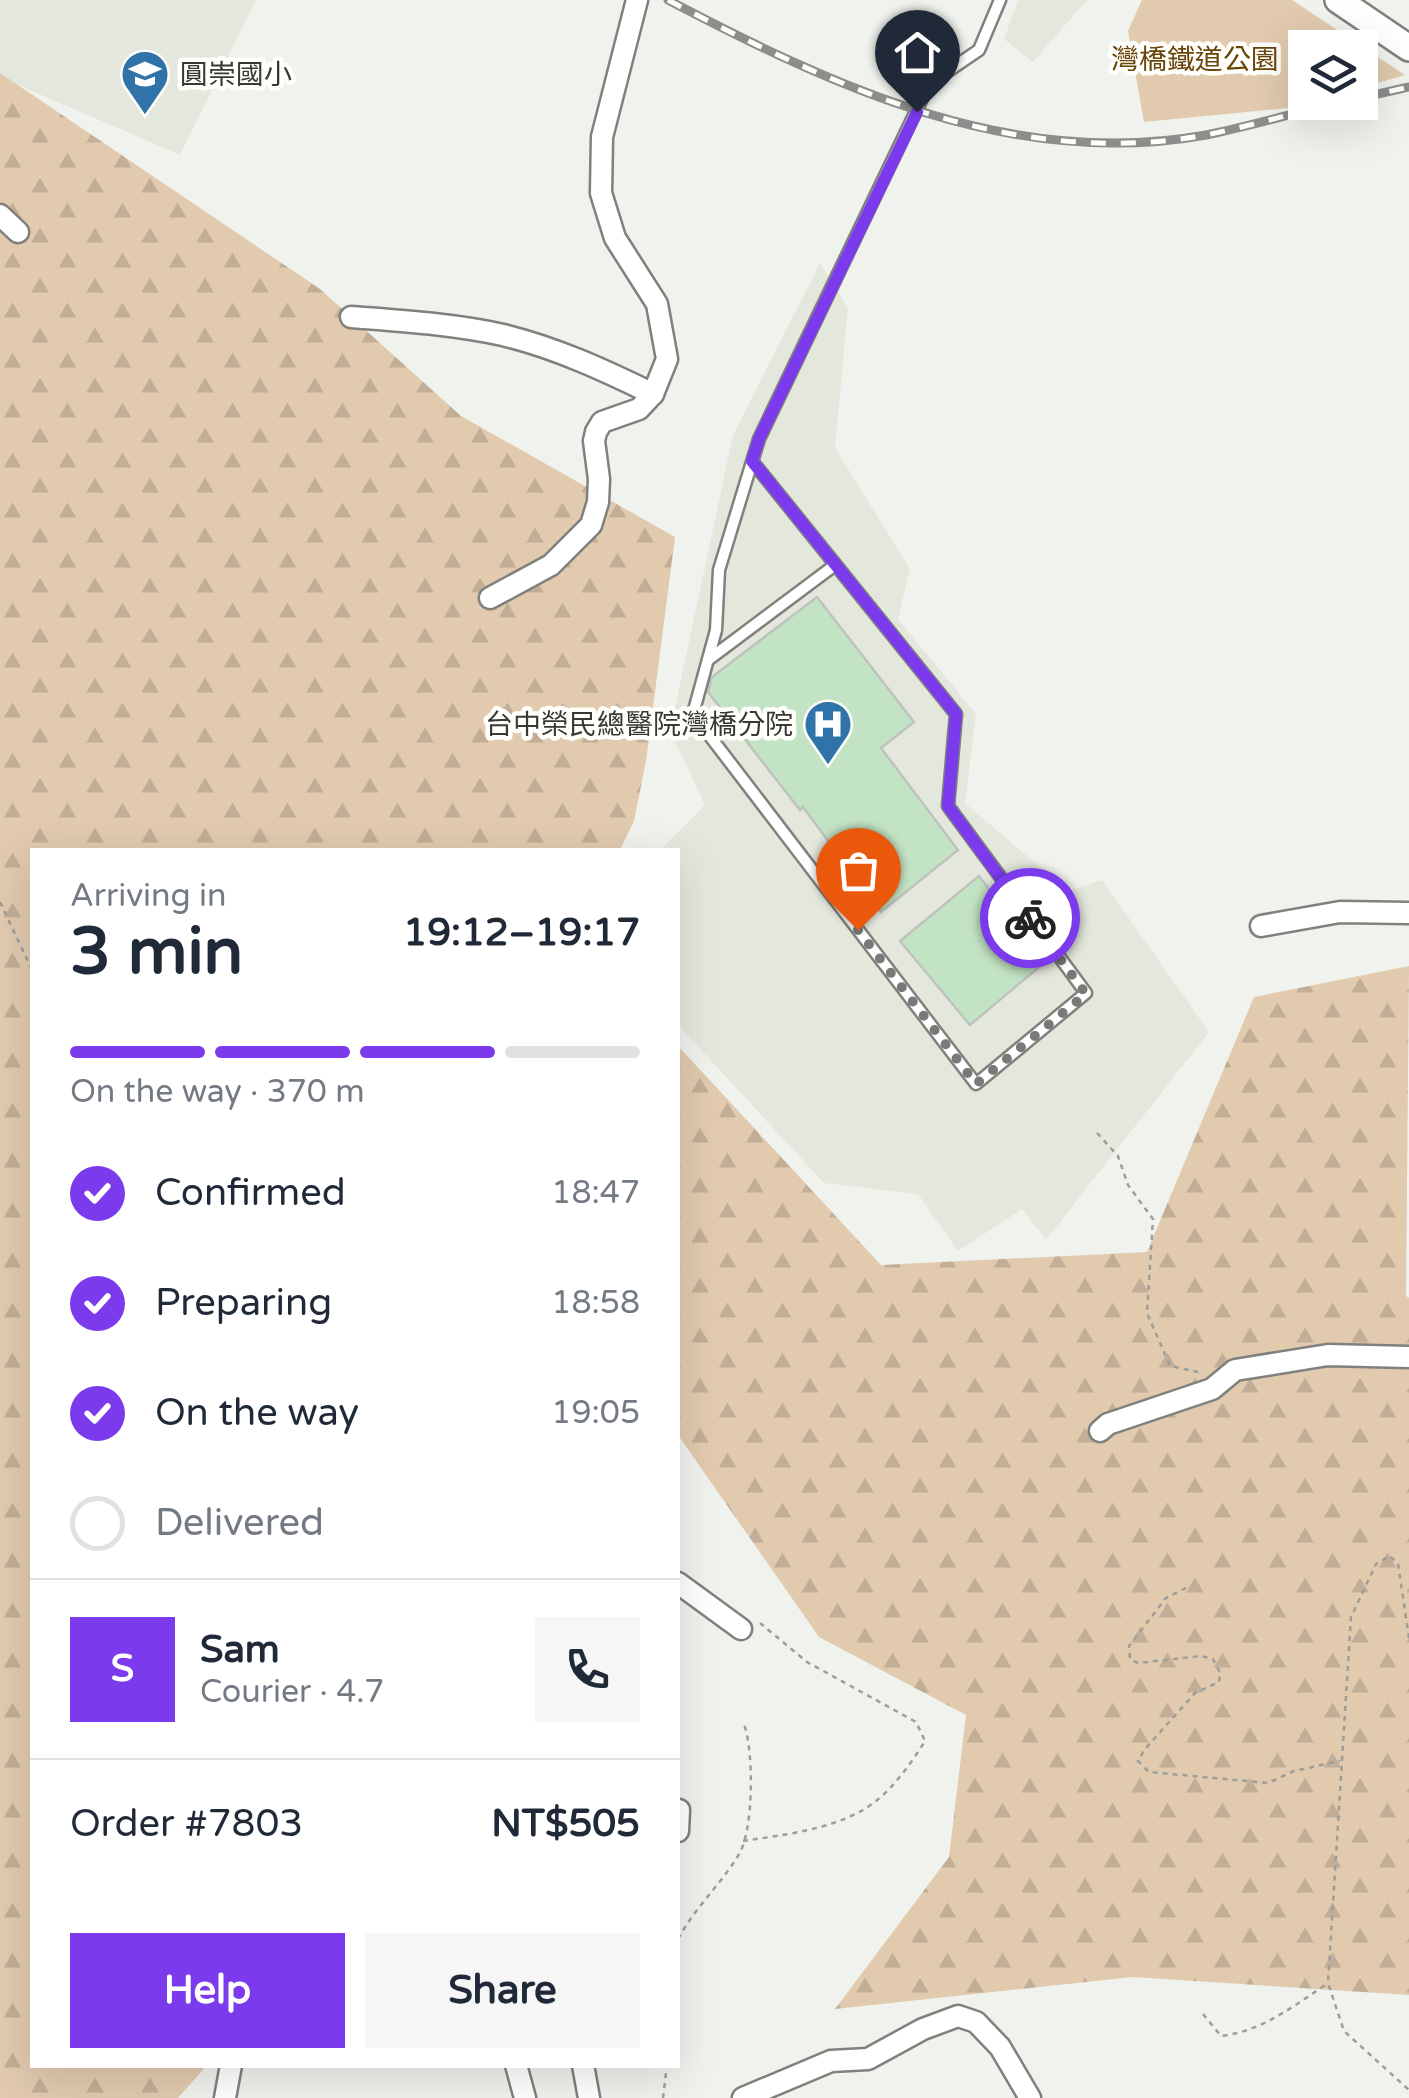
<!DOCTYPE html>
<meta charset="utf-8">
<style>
:root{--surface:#fff;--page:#f6f6f7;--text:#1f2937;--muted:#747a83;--line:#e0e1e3;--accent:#7c3aed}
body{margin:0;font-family:"Varela Round","Noto Sans TC",sans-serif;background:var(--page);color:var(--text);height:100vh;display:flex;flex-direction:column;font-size:38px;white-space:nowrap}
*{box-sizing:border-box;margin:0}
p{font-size:32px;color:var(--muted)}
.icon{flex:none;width:55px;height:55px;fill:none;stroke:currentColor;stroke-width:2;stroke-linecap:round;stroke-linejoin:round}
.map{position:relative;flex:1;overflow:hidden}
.sheet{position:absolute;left:30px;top:848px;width:650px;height:1220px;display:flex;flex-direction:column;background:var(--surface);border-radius:0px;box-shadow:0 10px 40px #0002}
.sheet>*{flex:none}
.controls{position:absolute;left:1288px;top:30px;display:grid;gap:20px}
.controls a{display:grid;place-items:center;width:90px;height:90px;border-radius:0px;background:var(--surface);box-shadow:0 10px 40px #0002;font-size:50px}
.pin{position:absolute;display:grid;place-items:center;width:85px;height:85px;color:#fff;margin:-102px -42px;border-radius:50% 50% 50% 0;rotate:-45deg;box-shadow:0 0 10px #0007}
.pin .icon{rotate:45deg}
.courier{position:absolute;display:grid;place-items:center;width:100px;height:100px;margin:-50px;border:8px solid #7c3aed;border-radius:50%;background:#fff;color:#222;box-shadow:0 2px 12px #0007}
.summary em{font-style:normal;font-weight:800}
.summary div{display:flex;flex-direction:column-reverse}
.summary{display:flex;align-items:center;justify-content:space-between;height:170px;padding:0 40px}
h1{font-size:65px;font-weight:800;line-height:75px}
.bar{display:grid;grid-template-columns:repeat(4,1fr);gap:15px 10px;align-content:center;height:120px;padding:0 40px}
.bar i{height:12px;border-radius:8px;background:var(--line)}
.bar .selected{background:var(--accent)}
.bar p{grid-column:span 4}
.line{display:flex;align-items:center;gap:25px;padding:0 40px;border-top:2px solid var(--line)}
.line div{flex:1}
.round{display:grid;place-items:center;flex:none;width:105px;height:105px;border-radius:0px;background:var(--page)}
ol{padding:0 40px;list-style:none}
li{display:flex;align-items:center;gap:30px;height:110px}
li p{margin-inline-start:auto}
li .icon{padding:10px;border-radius:50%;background:var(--accent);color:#fff;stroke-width:4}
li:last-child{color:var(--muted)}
li i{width:55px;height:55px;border:5px solid var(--line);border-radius:50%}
.action{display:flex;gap:20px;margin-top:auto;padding:20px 40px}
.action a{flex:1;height:115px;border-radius:0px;background:var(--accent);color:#fff;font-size:40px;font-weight:800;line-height:115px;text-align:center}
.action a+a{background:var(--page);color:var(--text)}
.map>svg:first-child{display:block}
.built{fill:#e4e8dc}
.forest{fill:url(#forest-firs)}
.green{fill:#e1caae}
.building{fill:#c3e4c4;stroke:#bfc3bf;stroke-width:2.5}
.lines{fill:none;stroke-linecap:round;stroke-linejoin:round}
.service-casing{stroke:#80817d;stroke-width:15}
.minor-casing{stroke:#80817d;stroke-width:25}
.tertiary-casing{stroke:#80817d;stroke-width:30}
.path{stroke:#9c9e9a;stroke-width:2.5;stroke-dasharray:5 5;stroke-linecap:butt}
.service{stroke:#fff;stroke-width:10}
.minor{stroke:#fff;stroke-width:20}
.tertiary{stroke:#fff;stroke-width:25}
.rail-casing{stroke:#8d8e8b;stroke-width:9}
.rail{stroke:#fefffb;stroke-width:5;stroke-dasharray:15;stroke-linecap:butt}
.done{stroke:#787a77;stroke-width:10;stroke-dasharray:0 18}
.route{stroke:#7c3aed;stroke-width:12}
.labels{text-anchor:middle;stroke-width:9;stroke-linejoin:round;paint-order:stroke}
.park-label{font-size:28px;fill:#6a450a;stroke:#fefffb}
.poi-label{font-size:28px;fill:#383937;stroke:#fefffb;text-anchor:start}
</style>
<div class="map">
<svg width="1409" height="2098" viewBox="0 0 1409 2098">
<defs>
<pattern id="forest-firs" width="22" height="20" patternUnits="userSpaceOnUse" patternTransform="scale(2.5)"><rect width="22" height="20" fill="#e1caae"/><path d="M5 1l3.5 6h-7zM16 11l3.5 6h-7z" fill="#c2ae96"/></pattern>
</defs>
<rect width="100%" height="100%" fill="#f0f2ed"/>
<g class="built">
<path d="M0 0H256L180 155 0 77Z"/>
<path d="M1018 0H1087L1033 62 1004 39Z"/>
<path d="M820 263 848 308 835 448 910 569 898 619 976 714 965 803 1068 891 1102 880 1209 1032 1046 1240 1022 1209 958 1251 918 1194 824 1183 678 1025V850H660L705 805 670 731 733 435Z"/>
</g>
<g class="forest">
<path d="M0 73 320 289 461 416 675 537 646 761 634 821 620 850H32V2065H207L178 2098H0Z"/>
<path d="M1409 966 1406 1296 1409 1298V1995L1133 1977 835 2009 949 1857 966 1715 819 1637 678 1435V1046L881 1265 1147 1252 1254 997Z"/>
</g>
<path class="green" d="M1142 0H1292L1405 75 1360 88V48H1305V102L1309 103 1288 108 1144 122 1128 31Z"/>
<g class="building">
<path d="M817 597 914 722 881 748 958 850 881 912 803 807 800 810 708 692 712 677Z"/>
<path d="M979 876 1045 962 970 1025 900 941Z"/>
</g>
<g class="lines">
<g class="service-casing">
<g id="service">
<path d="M752 461 956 714 948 806 1086 993 976 1084 693 714 716 630 719 570 759 439 929 84 979 50 1000 0"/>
<path d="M708 660 835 565"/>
</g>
</g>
<g class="minor-casing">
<g id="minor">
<path d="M0 215 18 232"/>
<path d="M351 317C402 321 453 324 503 335 556 348 604 370 653 394"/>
<path d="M490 598 551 565 591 525 598 502 599 479 594 441 596 432 602 422 639 409 653 394 667 359 657 304 615 238 601 193 602 137 637 0"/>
<path d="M1261 926 1340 912 1409 913"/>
<path d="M1100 1431 1108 1424 1212 1389 1235 1370 1328 1355 1409 1357"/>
<path d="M678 1583 741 1629"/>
<path d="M678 1831 679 1810"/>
<path d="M516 2065 525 2098"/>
<path d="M583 2065 589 2098"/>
<path d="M225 2098 231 2065"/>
<path d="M743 2098 831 2061 868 2059 923 2029 958 2016 976 2022 1000 2047 1030 2098"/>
</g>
</g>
<g class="tertiary-casing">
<path id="tertiary" d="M1338 0 1409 48"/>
</g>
<g class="path">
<path d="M0 902 32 970"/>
<path d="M1097 1133 1118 1156 1128 1185 1153 1219 1147 1313 1170 1366 1198 1372"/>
<path d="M1186 1588 1166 1598 1129 1646 1130 1659 1138 1663 1201 1656 1213 1659 1220 1673 1219 1682 1195 1693 1145 1749 1138 1761 1149 1772 1268 1783 1294 1771 1340 1761"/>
<path d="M1409 1638 1398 1564 1390 1556 1376 1564 1351 1617 1328 1983 1344 2031 1409 2090"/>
<path d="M743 1841C783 1835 828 1830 863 1810 889 1795 910 1765 925 1741L916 1722 807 1662 760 1623"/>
<path d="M678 1939C694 1909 720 1885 738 1856 754 1832 754 1752 744 1724"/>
<path d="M1203 2014 1221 2036C1263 2031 1293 2006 1327 1984"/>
<path d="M663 2098 667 2065"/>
</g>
<use href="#service" class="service"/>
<use href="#minor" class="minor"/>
<use href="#tertiary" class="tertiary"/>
<g class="rail-casing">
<g id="rail">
<path d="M668 0C834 87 1013 170 1206 135 1250 126 1295 113 1339 102"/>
<path d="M1360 98 1409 87"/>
</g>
</g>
<use href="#rail" class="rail"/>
</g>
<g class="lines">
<path class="done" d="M858 930 976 1084 1086 994 1030 918"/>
<path class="route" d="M917 112 759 439 752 461 956 714 948 806 1030 918"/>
</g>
<defs>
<g id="school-pin" transform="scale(2.5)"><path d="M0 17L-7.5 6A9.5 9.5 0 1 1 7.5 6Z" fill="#2f73a8" stroke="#fefffb"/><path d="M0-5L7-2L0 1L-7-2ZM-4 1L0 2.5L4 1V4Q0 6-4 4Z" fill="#fff"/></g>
<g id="hospital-pin" transform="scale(2.5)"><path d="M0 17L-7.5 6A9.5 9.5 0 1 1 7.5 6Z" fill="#2f73a8" stroke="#fefffb"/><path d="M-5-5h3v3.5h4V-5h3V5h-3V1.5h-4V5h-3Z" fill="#fff"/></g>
</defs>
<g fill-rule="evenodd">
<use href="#school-pin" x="145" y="74"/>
<use href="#hospital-pin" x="828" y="724"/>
</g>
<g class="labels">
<g class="park-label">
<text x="1195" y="69">灣橋鐵道公園</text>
</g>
<g class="poi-label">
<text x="180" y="84">圓崇國小</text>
<text x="793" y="734" text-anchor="end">台中榮民總醫院灣橋分院</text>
</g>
</g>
</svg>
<div class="controls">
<a><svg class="icon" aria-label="layers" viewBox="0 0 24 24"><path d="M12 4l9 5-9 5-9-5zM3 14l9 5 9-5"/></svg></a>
</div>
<div class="pin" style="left:858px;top:930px;background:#ea580c"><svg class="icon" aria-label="bag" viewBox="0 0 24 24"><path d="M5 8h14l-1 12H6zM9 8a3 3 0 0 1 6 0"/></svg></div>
<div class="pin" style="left:917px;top:112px;background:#1f2937"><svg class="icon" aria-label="home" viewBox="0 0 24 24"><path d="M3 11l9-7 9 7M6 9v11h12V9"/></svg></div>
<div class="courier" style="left:1030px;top:918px"><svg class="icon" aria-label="bike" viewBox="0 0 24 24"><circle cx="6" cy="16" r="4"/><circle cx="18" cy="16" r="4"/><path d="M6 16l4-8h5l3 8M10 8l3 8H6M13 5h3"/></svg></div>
<section class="sheet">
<div class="summary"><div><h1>3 min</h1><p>Arriving in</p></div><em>19:12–19:17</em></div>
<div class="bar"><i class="selected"></i><i class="selected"></i><i class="selected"></i><i></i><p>On the way · 370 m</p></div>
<ol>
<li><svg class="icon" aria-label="check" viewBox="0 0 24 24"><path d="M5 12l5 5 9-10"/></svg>Confirmed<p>18:47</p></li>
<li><svg class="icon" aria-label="check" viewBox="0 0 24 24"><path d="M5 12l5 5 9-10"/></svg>Preparing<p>18:58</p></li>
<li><svg class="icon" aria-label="check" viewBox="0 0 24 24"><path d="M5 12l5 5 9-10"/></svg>On the way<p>19:05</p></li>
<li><i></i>Delivered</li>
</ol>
<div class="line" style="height:180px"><b class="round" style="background:var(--accent);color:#fff">S</b><div><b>Sam</b><p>Courier · 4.7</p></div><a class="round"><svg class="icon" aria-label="phone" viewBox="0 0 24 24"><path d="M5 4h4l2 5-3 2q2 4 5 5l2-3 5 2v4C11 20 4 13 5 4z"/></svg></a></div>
<div class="line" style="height:130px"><div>Order #7803</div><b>NT$505</b></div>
<div class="action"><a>Help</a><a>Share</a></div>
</section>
</div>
